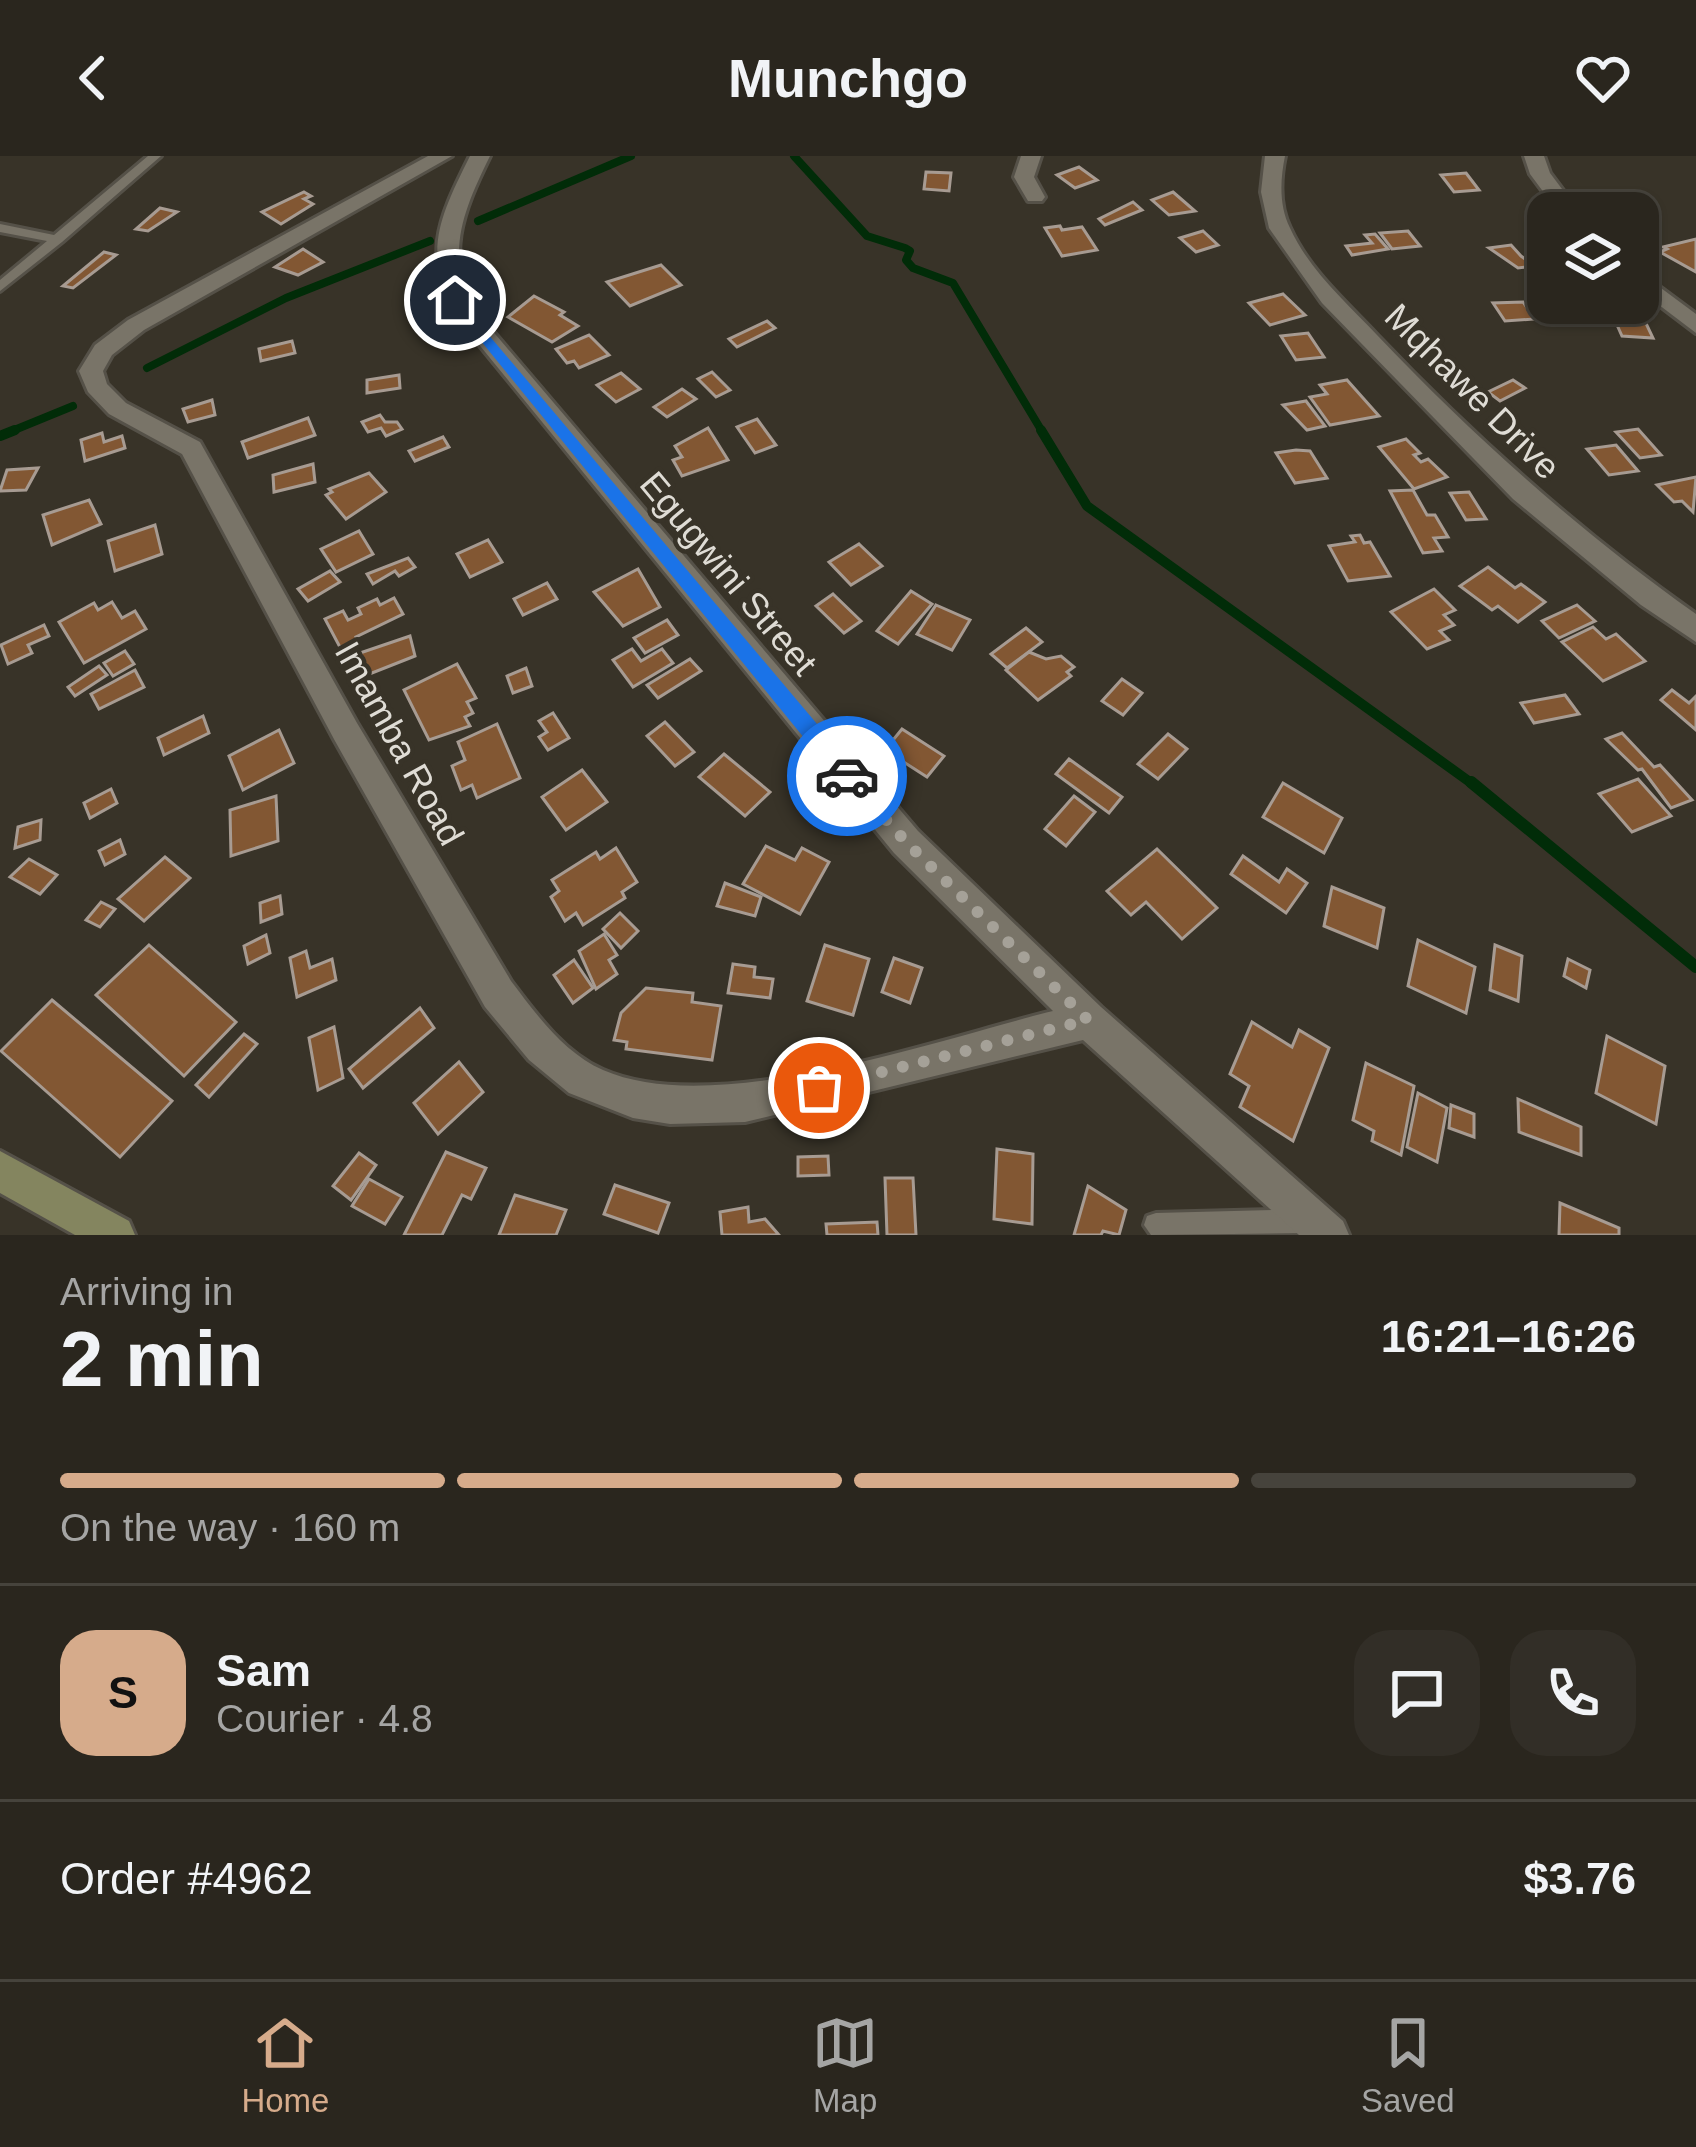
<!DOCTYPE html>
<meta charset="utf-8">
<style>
:root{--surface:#2a261e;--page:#322e27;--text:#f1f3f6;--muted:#a5a5a4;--line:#46433c;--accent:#d6ab8b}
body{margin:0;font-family:Arial,sans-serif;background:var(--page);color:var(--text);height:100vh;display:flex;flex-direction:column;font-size:45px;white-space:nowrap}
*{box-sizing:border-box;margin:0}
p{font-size:39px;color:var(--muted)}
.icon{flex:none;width:66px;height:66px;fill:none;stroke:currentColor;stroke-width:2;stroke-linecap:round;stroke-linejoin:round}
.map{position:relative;height:1079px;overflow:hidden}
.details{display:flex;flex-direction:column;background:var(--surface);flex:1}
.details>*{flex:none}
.buttons{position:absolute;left:1527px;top:36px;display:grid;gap:24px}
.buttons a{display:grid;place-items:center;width:132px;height:132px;border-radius:24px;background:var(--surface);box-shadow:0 3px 9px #0004,0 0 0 3px var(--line);font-size:60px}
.pin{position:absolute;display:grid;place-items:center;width:102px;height:102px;color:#fff;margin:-51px;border:6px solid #fff;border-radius:50%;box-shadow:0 3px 12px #0007}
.courier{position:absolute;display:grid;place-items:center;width:120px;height:120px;margin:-60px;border:9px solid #1a73e8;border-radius:50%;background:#fff;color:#222;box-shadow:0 3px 15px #0007}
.headline em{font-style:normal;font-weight:700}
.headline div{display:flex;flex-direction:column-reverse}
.headline{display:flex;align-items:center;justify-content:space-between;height:204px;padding:0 60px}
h1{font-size:78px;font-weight:700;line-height:90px}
.bar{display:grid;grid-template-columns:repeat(4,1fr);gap:18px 12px;align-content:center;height:144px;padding:0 60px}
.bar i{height:15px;border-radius:9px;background:var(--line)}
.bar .on{background:var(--accent)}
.bar p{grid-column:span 4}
.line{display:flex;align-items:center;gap:30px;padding:0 60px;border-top:3px solid var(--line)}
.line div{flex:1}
.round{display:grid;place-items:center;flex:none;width:126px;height:126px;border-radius:36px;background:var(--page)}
header{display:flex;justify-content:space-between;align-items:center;height:156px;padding:0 60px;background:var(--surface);font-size:54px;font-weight:700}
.tabs{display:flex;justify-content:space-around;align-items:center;height:168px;border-top:3px solid var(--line);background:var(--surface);font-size:33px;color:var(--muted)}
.tabs a{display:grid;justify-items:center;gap:6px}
.tabs .on{color:var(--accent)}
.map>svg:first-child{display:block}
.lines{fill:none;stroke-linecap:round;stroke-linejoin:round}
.stream-far2{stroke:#012c08;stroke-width:8}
.stream-far1{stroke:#012c08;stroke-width:10}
.stream{stroke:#012c08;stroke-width:12}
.building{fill:#825733;stroke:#a79b92;stroke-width:3}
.lane-casing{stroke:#555148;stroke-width:6}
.street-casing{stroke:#555148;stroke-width:6}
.secondary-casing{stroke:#555148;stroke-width:6}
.lane{fill:#797468;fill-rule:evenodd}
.street{fill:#797468;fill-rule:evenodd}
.secondary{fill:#84855f;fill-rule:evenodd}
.route{fill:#1a73e8}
.done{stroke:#a5a198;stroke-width:12;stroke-dasharray:0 21.6}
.labels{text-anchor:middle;stroke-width:9;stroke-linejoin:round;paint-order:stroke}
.street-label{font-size:36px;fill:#dfdcd5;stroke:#383328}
</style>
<header><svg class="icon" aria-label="back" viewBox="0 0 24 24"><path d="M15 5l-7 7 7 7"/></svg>Munchgo<svg class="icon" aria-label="heart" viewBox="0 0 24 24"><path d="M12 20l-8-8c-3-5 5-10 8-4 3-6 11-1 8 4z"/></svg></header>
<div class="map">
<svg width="1696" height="1079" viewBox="0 0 1696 1079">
<rect width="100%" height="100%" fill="#383328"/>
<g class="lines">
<g class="stream-far2">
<path d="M794 0 867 80 905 92 910 95 906 104 913 112 953 127 1043 277"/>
<path d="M478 65 631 0"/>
<path d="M147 212 286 142 430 85"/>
<path d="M7 277 73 250"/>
</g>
<g class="stream-far1">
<path d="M1041 274 1087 350 1474 629"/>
<path d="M0 280 15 274"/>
</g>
<path class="stream" d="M1471 626 1696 811"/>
</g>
<g class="building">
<path d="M1079 11 1097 24 1075 32 1057 19Z"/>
<path d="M926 16 951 17 949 35 924 33Z"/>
<path d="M1466 17 1479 34 1454 36 1441 19Z"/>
<path d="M304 36 311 40 304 43 313 48 281 68 262 56Z"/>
<path d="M1173 36 1195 55 1169 59 1152 44Z"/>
<path d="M1133 46 1142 54 1105 69 1099 63Z"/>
<path d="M160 52 177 56 148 75 136 73Z"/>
<path d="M1060 70 1062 74 1082 71 1097 94 1062 100 1045 72Z"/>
<path d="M1203 75 1218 89 1196 96 1180 82Z"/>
<path d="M1408 75 1420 90 1392 93 1380 77Z"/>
<path d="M1375 78 1388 93 1352 99 1346 90 1372 87 1365 79Z"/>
<path d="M1696 83V116L1660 96 1667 93 1663 91Z"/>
<path d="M1511 89 1521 100 1535 110 1518 112 1489 92Z"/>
<path d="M303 93 323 106 298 119 275 111Z"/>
<path d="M104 96 116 99 73 132 63 130Z"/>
<path d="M661 109 681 129 630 150 607 126Z"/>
<path d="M1283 138 1305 159 1270 169 1249 147Z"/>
<path d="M534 140 564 156 560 159 578 170 552 186 508 161Z"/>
<path d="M1523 146 1535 163 1505 165 1493 147Z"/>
<path d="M1599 158 1643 161 1653 182 1622 180 1617 169 1604 168Z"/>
<path d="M767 165 775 172 737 191 729 183Z"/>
<path d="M1308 177 1324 201 1296 204 1281 180Z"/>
<path d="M589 179 609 199 579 212 574 205 567 207 556 193Z"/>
<path d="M292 185 295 197 261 205 259 193Z"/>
<path d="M712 216 730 234 716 241 698 223Z"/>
<path d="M621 217 640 233 616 246 597 229Z"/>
<path d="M399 219 400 232 367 237V224Z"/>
<path d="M1347 224 1379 260 1330 269 1310 241 1327 238 1320 229Z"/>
<path d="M1513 224 1525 232 1500 245 1488 236Z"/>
<path d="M682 233 696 243 667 261 654 251Z"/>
<path d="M212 244 215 259 188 266 183 253Z"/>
<path d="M1306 245 1325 270 1307 274 1283 249Z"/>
<path d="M380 259 385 266H397L402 273 386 280 381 272 368 276 362 266Z"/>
<path d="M308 262 315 279 248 302 242 286Z"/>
<path d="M757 263 776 289 755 297 737 271Z"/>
<path d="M708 272 728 304 682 320 673 304 682 301 675 290Z"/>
<path d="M1638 273 1661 299 1640 302 1616 276Z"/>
<path d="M102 277 104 286 122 280 125 292 85 305 81 284Z"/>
<path d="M443 281 449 291 415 305 409 295Z"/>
<path d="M1406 283 1420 297 1414 299 1421 306 1428 303 1447 321 1414 333 1379 291Z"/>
<path d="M1616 289 1638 315 1609 319 1587 293Z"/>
<path d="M1296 294 1310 295 1327 322 1295 327 1276 297Z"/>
<path d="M313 308 315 326 274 336 273 319Z"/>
<path d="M38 312 26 334 0 335 7 314Z"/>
<path d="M369 317 386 336 346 363 326 339 332 336 329 333Z"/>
<path d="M1696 321 1693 356 1682 345 1674 346 1657 329Z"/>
<path d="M1413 334 1427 359H1435L1448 381 1434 382 1442 395 1423 397 1390 335Z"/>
<path d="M1469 336 1486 363 1466 364 1450 337Z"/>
<path d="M89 344 101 368 52 389 43 359Z"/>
<path d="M155 369 162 398 115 415 108 385Z"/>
<path d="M359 375 373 398 336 416 321 393Z"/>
<path d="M1360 379 1364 387 1370 386 1390 420 1348 425 1329 390 1355 386 1351 380Z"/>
<path d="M488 384 502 406 470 421 457 398Z"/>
<path d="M859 388 882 410 851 429 829 406Z"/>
<path d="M408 402 415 411 399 420 395 415 373 428 367 418Z"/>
<path d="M1488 411 1515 432 1521 428 1545 446 1518 466 1498 450 1492 454 1460 430Z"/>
<path d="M638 413 660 451 623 470 594 436Z"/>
<path d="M330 415 340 426 308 445 298 433Z"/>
<path d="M547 427 557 443 523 459 514 443Z"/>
<path d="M1434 433 1455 454 1444 459 1454 469 1440 475 1449 484 1427 493 1391 456Z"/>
<path d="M911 435 932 448 898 488 877 475Z"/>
<path d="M833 438 861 465 844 477 816 450Z"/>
<path d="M394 442 403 458 356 481 359 487 342 495 325 463 343 455 348 464 361 458 358 452 377 443 380 449Z"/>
<path d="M112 446 122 462 135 455 146 473 84 507 59 466 94 447 98 454Z"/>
<path d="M936 449 970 464 952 494 917 478Z"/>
<path d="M1577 449 1595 465 1559 482 1542 465Z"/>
<path d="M667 464 678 479 645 497 634 482Z"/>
<path d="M44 469 49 480 28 489 32 497 8 508 1 489Z"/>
<path d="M1593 471 1606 483 1616 478 1645 505 1603 525 1562 486Z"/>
<path d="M1026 472 1042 486 1007 512 991 498Z"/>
<path d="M410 480 415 500 367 519 360 497Z"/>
<path d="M632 493 641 505 662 493 673 507 633 531 613 504Z"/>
<path d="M125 495 134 508 113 520 104 507Z"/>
<path d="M1029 496 1046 503 1061 500 1074 511 1067 516 1071 520 1038 544 1006 514Z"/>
<path d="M690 503 701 515 658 542 647 529Z"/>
<path d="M457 508 476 542 467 546 473 557 465 561 470 570 429 584 404 534Z"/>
<path d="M99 510 107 519 75 540 68 531Z"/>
<path d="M526 512 532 530 513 537 507 520Z"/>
<path d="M135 514 144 531 99 553 91 538Z"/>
<path d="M1122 523 1142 537 1123 559 1102 545Z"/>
<path d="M1672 534 1689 547 1696 540V574L1661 544Z"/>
<path d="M1565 539 1579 558 1534 567 1521 547Z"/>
<path d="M553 557 569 582 548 594 539 581 547 576 539 565Z"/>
<path d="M203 560 209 577 164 599 158 582Z"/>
<path d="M665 566 694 596 675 610 647 580Z"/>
<path d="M497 568 520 622 477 642 472 629 461 634 452 610 465 604 458 586Z"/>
<path d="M902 573 944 600 927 621 885 594Z"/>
<path d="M279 574 294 607 243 634 229 600Z"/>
<path d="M1622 577 1654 611 1660 609 1692 644 1671 652 1642 613 1638 614 1606 583Z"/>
<path d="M1168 578 1187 593 1158 623 1138 608Z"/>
<path d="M724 598 770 636 745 660 699 621Z"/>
<path d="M1069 603 1122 641 1109 657 1056 618Z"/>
<path d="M582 614 607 646 566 674 542 641Z"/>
<path d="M1638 623 1671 660 1632 676 1599 638Z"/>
<path d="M1283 627 1342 662 1324 697 1263 661Z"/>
<path d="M111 633 117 647 90 662 84 647Z"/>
<path d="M276 640 278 685 231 700 230 654Z"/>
<path d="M1074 640 1095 656 1066 690 1045 673Z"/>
<path d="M41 664 40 684 15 692 18 671Z"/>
<path d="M120 684 125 698 105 709 99 695Z"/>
<path d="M766 690 795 704 802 692 829 706 800 758 743 728Z"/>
<path d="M616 692 637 726 622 736 625 742 583 769 576 757 565 765 551 741 559 735 552 724 596 696 600 703Z"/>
<path d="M1157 693 1217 752 1182 783 1146 746 1131 759 1107 735Z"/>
<path d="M1243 700 1279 726 1287 713 1307 727 1286 757 1231 718Z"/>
<path d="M165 701 190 722 144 765 118 743Z"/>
<path d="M29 703 57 719 40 738 10 721Z"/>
<path d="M725 727 761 741 755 760 717 750Z"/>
<path d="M1332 731 1384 752 1377 792 1324 770Z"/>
<path d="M280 740 282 758 261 766 260 747Z"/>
<path d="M101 746 115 753 100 771 86 764Z"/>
<path d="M620 757 638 775 621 792 603 773Z"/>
<path d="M604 778 617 799 609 804 617 818 596 833 579 795Z"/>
<path d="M266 779 270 797 248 808 244 790Z"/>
<path d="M1418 784 1475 811 1466 857 1408 830Z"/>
<path d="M149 789 236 866 184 920 96 839Z"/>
<path d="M825 789 869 803 853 859 807 845Z"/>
<path d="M1495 789 1522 800 1518 845 1490 834Z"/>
<path d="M306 795 310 812 332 803 336 824 297 841 290 802Z"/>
<path d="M894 802 922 812 910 847 882 836Z"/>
<path d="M1568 803 1590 814 1586 832 1564 820Z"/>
<path d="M574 804 593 832 573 847 554 819Z"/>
<path d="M733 808 755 811 754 821 773 823 770 842 728 837Z"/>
<path d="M646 832 693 837 692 846 721 850 712 904 626 893 627 886 614 884 621 857Z"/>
<path d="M52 844 172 945 120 1001 1 895Z"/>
<path d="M420 852 434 872 363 932 349 913Z"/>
<path d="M1252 866 1292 891 1299 874 1329 892 1293 985 1240 951 1249 930 1230 918Z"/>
<path d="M334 871 343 922 318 934 309 882Z"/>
<path d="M244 878 257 888 209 941 196 929Z"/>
<path d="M1607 880 1665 910 1656 968 1596 937Z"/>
<path d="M459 906 483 936 438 978 414 947Z"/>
<path d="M1366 907 1414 930 1401 999 1372 985 1374 975 1353 964Z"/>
<path d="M1418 937 1447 952 1437 1006 1407 991Z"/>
<path d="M1518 943 1581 971V999L1519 976Z"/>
<path d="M1451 949 1474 958V981L1449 972Z"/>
<path d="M997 993 1033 998 1032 1068 994 1063Z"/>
<path d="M446 996 486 1012 471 1043 462 1039 442 1079H404Z"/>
<path d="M359 997 376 1009 351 1044 333 1030Z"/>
<path d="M828 1000 829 1019 798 1020V1001Z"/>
<path d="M885 1022H913L916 1079H887Z"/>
<path d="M369 1023 402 1041 385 1068 352 1050Z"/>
<path d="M615 1029 669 1047 658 1077 604 1058Z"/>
<path d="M1088 1030 1126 1054 1119 1079 1103 1075 1101 1079H1074Z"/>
<path d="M515 1039 566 1054 556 1079H499Z"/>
<path d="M1560 1047 1619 1072V1079H1559Z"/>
<path d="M748 1051 749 1066 765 1063 779 1079H722L720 1056Z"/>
<path d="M877 1066 878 1079H827L826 1068Z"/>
</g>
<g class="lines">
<g class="lane-casing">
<g id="lane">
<path d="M148 0H161L62 86 0 135V124L47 85 0 76V68L54 79Z"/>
<path d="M1306 1053 1315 1056 1318 1065 1315 1074 1306 1077 1151 1079 1144 1069 1147 1060 1156 1057Z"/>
</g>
</g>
<g class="street-casing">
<g id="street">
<path d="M428 0H452L144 174 112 199 103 215 107 228 126 247 200 286 357 567 511 825C536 858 564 897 603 914 715 963 935 884 1053 855L894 697 463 169C420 102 437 66 470 0H490C463 55 442 103 479 159L918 675 1101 851 1343 1065 1349 1079H1299L1083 884 745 966 670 968 633 962 569 937 529 904 485 851 335 585 182 298 109 258 88 236 79 215 95 189 128 164Z"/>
<path d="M1021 0H1041L1034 21 1045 41 1042 45H1028L1014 21Z"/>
<path d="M1265 0H1285C1280 24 1279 50 1290 72 1309 114 1346 146 1377 179 1475 282 1580 376 1696 458V486L1641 449 1513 343 1322 147 1269 72 1261 36Z"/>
<path d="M1524 0H1544L1550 17 1580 57H1559L1530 18Z"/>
<path d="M1638 115 1696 158V177L1638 133Z"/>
</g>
</g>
<g class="secondary-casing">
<path id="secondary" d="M0 995 129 1065 135 1079H75L0 1037Z"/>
</g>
<use href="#lane" class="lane"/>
<use href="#street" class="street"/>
<use href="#secondary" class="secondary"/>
</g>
<path class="route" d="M455 139 855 613V626H840L450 147Z"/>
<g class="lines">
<path class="done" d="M819 932 1088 864 906 686 847 620"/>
</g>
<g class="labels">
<g class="street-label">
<text transform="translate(1473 235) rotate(45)" y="13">Mqhawe Drive</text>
<text transform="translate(729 417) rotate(50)" y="13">Egugwini Street</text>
<text transform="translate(400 587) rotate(61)" y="13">Imamba Road</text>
</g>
</g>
</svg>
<div class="buttons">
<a><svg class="icon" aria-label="layers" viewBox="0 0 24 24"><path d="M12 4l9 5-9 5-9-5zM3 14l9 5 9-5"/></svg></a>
</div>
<div class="pin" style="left:819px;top:932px;background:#ea580c"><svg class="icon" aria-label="bag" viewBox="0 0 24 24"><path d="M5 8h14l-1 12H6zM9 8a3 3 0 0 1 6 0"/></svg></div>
<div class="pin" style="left:455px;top:144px;background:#1f2937"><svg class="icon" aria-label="home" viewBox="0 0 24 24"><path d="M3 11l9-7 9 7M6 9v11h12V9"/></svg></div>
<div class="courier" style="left:847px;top:620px"><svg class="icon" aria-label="car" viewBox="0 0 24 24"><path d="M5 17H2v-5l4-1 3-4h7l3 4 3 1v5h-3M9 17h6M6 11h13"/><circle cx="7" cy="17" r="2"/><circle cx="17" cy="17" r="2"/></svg></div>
</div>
<section class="details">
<div class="headline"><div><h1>2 min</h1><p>Arriving in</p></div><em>16:21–16:26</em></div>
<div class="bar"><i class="on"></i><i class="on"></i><i class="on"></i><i></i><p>On the way · 160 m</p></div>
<div class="line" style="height:216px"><b class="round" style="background:var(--accent);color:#111">S</b><div><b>Sam</b><p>Courier · 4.8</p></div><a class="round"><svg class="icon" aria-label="chat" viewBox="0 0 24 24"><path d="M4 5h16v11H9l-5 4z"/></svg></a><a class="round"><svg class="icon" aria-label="phone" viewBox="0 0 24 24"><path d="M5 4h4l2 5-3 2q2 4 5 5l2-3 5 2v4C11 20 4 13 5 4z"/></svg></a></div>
<div class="line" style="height:156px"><div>Order #4962</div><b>$3.76</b></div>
</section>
<nav class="tabs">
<a class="on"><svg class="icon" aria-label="home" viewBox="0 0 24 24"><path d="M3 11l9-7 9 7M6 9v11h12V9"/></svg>Home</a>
<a><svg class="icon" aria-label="map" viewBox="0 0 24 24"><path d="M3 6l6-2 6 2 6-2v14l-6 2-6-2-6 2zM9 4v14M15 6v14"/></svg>Map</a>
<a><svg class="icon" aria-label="saved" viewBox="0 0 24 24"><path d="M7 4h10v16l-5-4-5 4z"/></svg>Saved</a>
</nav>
